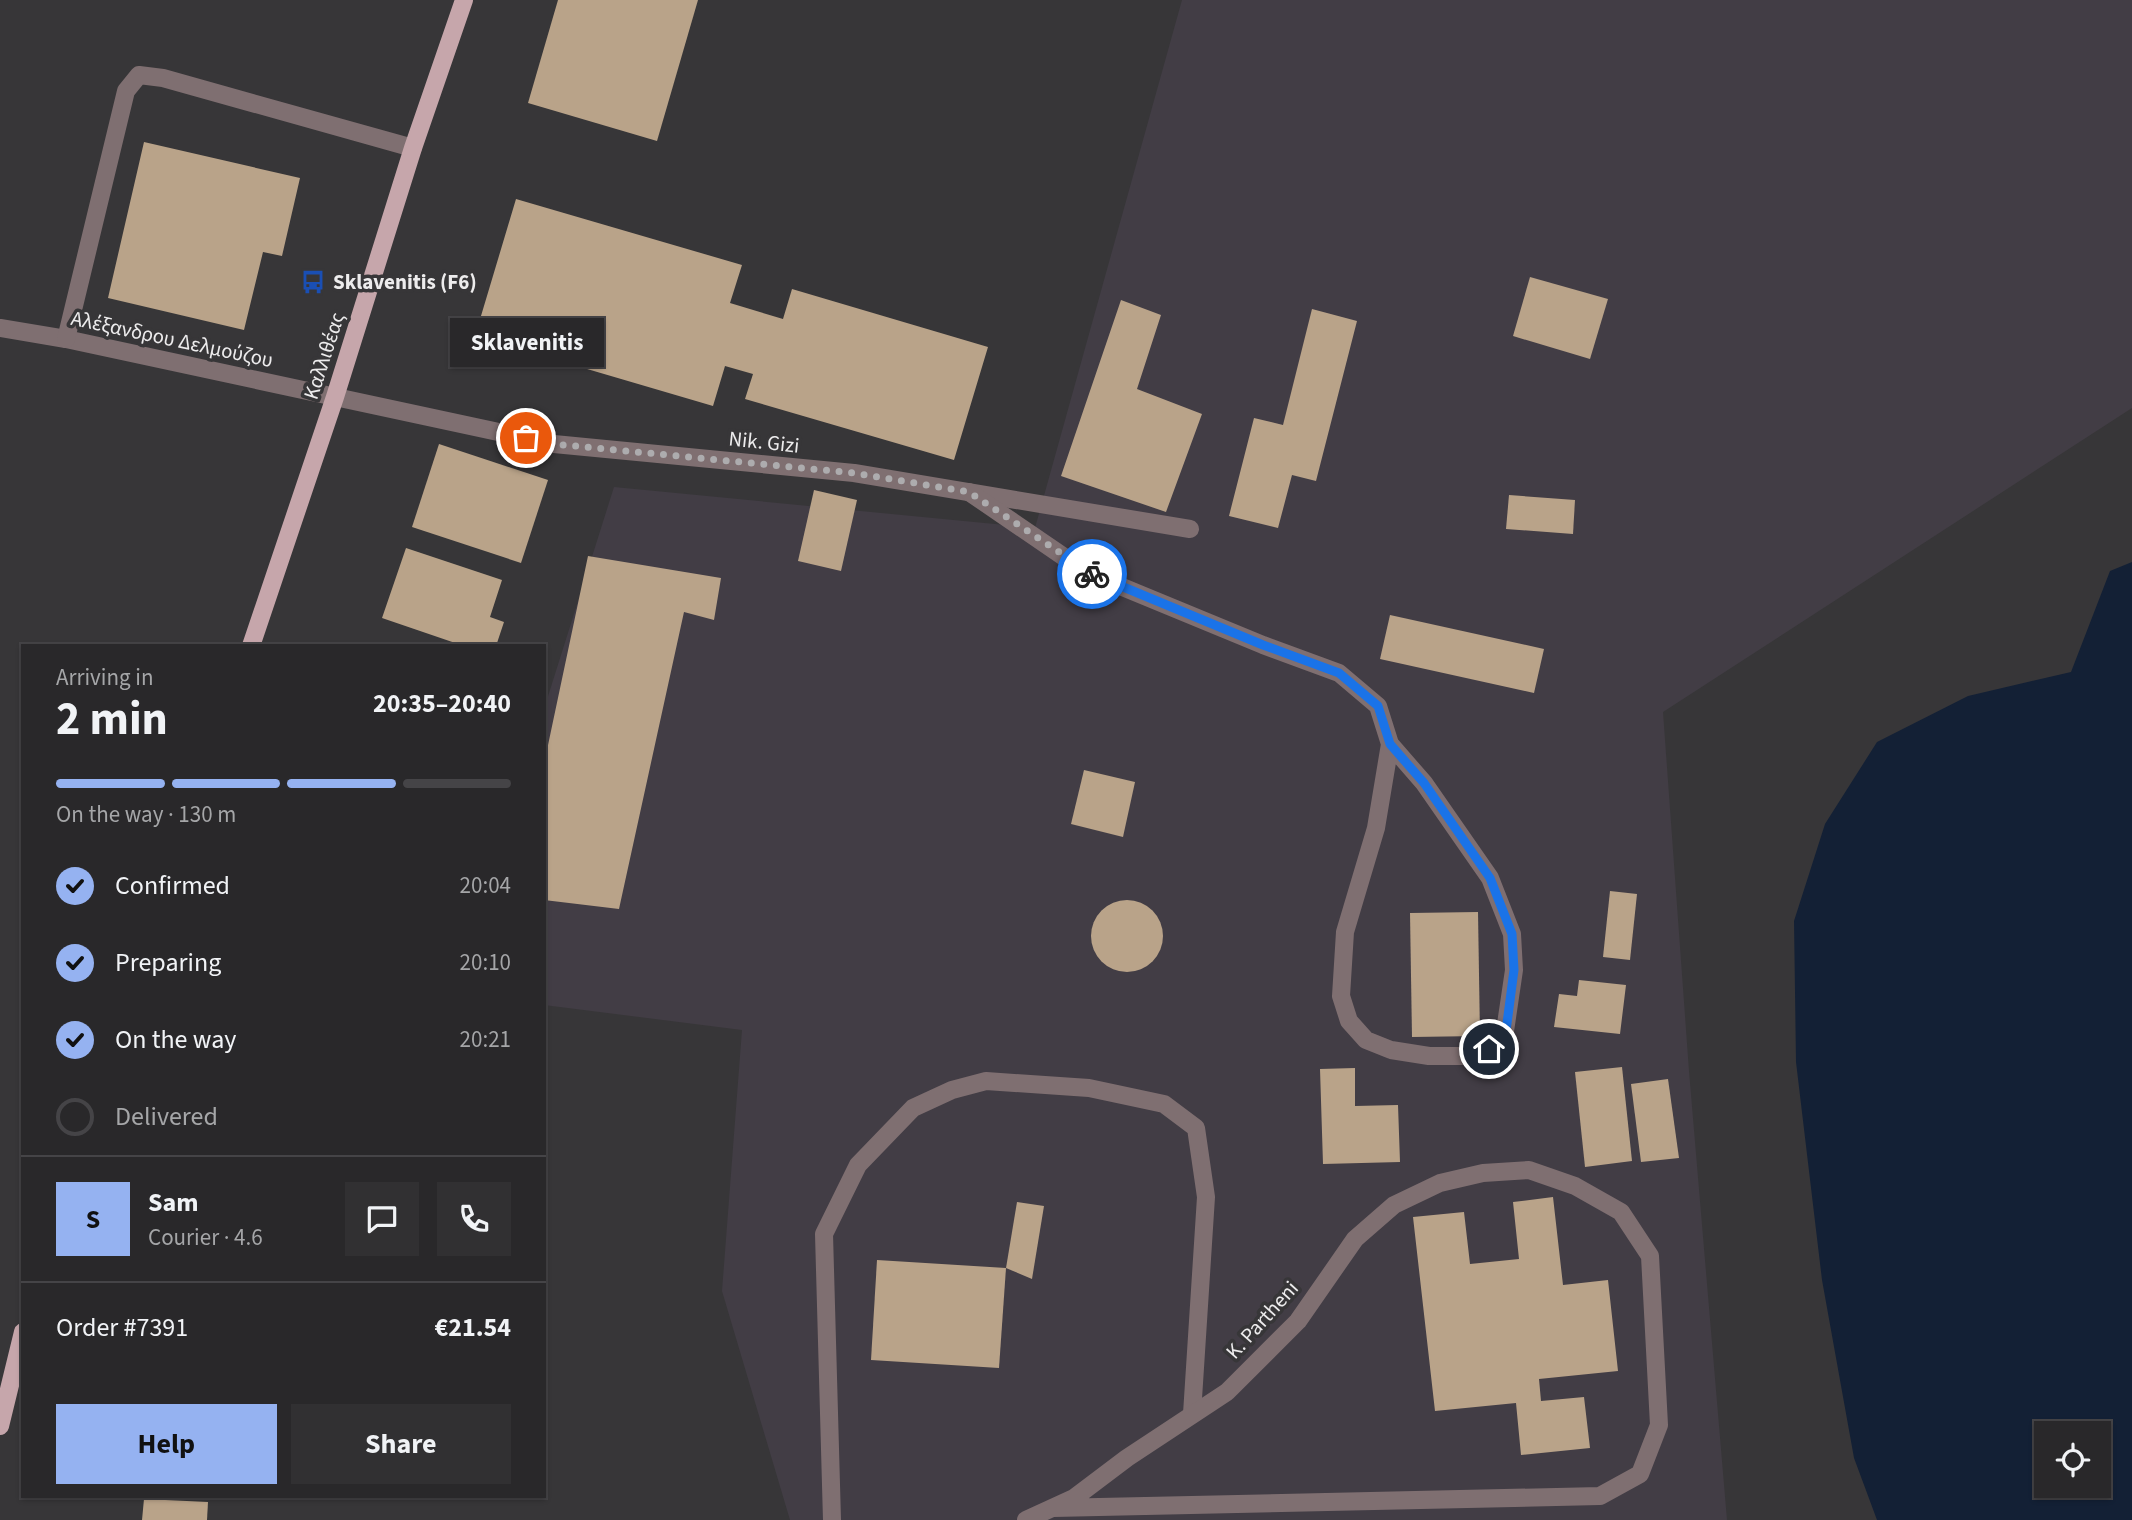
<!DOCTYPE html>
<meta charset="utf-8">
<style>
:root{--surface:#29282a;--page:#313032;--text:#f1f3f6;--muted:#a5a6a8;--line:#454447;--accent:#95b2f1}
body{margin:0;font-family:"Source Sans 3",sans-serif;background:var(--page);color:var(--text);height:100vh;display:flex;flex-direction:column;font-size:26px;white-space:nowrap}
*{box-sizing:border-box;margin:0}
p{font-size:23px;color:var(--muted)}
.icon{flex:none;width:38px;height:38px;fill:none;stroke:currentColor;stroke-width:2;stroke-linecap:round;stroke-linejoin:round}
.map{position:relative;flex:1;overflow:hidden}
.panel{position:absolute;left:21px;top:644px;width:525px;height:854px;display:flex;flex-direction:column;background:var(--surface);border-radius:0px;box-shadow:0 2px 5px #0004,0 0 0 2px var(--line)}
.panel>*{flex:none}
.controls{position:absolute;left:2034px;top:1421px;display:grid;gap:14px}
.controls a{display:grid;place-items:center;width:77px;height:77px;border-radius:0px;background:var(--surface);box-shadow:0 2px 5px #0004,0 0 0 2px var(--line);font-size:35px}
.pin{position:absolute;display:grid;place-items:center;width:60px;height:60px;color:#fff;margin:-30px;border:4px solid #fff;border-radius:50%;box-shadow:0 2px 7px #0007}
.courier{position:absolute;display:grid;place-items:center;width:70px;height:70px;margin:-35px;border:5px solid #1a73e8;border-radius:50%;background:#fff;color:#222;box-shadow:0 2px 9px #0007}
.bubble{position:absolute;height:49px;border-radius:0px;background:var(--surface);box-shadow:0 2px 5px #0004,0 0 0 2px var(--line);font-size:23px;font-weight:700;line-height:49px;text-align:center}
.headline em{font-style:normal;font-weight:700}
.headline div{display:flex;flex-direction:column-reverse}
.headline{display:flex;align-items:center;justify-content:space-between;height:119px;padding:0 35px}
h1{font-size:46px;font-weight:700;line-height:52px}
.bar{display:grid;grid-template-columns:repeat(4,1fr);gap:10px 7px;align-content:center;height:84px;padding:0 35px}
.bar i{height:9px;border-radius:5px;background:var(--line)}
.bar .active{background:var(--accent)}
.bar p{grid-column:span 4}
.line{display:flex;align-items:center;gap:18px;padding:0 35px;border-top:2px solid var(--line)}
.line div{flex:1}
.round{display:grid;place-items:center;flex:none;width:74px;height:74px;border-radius:0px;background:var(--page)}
ol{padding:0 35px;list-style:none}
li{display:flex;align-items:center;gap:21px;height:77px}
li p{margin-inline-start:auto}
li .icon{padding:7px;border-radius:50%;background:var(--accent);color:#111;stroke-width:4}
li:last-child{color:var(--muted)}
li i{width:38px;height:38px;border:4px solid var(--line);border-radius:50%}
.action{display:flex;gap:14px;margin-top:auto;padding:14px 35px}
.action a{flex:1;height:80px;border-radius:0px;background:var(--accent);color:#111;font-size:28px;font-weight:700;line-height:80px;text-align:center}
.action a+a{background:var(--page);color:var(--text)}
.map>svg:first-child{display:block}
.built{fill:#423d45}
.water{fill:#132035;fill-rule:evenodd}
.building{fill:#b9a389}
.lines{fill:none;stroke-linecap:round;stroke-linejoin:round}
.minor{stroke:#7f6f71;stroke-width:18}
.major{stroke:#c6a6ab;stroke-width:18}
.done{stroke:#adacae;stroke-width:7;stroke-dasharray:0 12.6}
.route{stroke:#1a73e8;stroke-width:9}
.labels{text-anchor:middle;stroke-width:7;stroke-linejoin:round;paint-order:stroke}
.poi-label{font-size:21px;font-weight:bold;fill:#edeced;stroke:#373638;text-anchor:start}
.street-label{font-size:21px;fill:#edeced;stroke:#373638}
</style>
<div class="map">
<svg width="2132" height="1520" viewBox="0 0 2132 1520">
<rect width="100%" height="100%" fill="#373638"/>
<path class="built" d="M1182 0H2132V408L1663 712 1689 1071 1727 1520H790L722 1291 742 1030 544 1005V709L614 487 1035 528Z"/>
<path class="water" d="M2132 562V1520H1877L1854 1458 1822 1280 1796 1062 1794 921 1825 824 1877 742 1968 696 2071 672 2110 571ZM2046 1433H2098V1486H2046Z"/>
<g class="building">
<path d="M558 0H698L657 141 528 103Z"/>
<path d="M144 142 300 178 282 256 263 252 244 330 108 298Z"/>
<path d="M516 199 742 265 730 303 783 319 792 289 988 347 954 460 745 399 753 374 725 366 713 406 475 336Z"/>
<path d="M1530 277 1608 299 1590 359 1513 336Z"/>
<path d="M1121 300 1161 315 1137 389 1202 414 1166 512 1061 476Z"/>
<path d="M1312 309 1357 321 1316 481 1292 475 1278 528 1229 516 1254 418 1283 425Z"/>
<path d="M439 444 548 480 521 563 412 527Z"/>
<path d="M814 490 857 500 841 571 798 561Z"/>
<path d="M1509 495 1575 500 1573 534 1506 529Z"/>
<path d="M406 548 502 580 490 617 504 622 496 646H464L382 618Z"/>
<path d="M588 556 721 578 714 620 684 612 619 909 544 900V764Z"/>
<path d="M1390 615 1544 649 1534 693 1380 659Z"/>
<path d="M1084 770 1135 782 1123 837 1071 824Z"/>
<path d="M1610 891 1637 894 1630 960 1603 957Z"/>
<circle cx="1127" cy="936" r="36"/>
<path d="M1478 912 1480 1036 1412 1037 1410 913Z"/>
<path d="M1579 980 1626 985 1620 1034 1554 1027 1559 994 1577 996Z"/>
<path d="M1622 1067 1632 1161 1585 1167 1575 1072Z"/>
<path d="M1355 1068V1106L1398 1105 1400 1162 1323 1164 1320 1069Z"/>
<path d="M1668 1079 1679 1158 1641 1162 1631 1084Z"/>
<path d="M1553 1197 1563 1285 1608 1280 1618 1371 1539 1379 1541 1401 1584 1397 1590 1448 1521 1455 1516 1403 1435 1411 1413 1217 1464 1212 1470 1264 1519 1259 1513 1202Z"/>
<path d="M1017 1202 1044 1206 1032 1279 1006 1268Z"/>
<path d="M877 1260 1006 1268 999 1368 871 1360Z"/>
<path d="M144 1499 208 1502 207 1520H142Z"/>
</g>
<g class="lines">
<g class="minor">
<path d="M0 328 66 339 554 444 854 473 1190 529"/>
<path d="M66 339 126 91 139 75 163 78 413 148"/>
<path d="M969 492 1086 572 1263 645 1339 673 1378 706 1390 744 1376 828 1345 932 1341 996 1349 1021 1366 1040 1391 1050 1429 1056H1464L1489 1049 1505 1031 1514 970 1512 934 1490 878 1424 783 1390 744"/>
<path d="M832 1520 824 1234 858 1165 913 1108 952 1090 986 1081 1089 1088 1164 1104 1196 1128 1206 1197 1192 1414"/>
<path d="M1026 1520 1074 1498 1127 1458 1227 1392 1298 1321 1355 1239 1394 1205 1440 1183 1483 1173 1529 1170 1575 1186 1621 1212 1650 1256 1659 1425 1640 1474 1600 1496 1053 1508"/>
</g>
<g class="major">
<path d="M251 646 335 397 413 148 464 0"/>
<path d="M0 1426 23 1332"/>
</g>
</g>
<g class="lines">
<path class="done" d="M526 438 554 444 854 473 969 492 1092 574"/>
<path class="route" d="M1092 574 1263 645 1339 673 1378 706 1390 744 1424 783 1490 878 1512 934 1514 970 1506 1031 1489 1049"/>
</g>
<defs>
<g id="bus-bare" transform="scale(1.89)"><path d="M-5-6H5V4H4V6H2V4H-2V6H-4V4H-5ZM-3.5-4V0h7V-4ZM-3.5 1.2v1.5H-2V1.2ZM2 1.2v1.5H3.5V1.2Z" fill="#1a4fb4" stroke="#373638" stroke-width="2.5" paint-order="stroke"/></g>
</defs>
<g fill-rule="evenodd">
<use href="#bus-bare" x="313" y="282"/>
</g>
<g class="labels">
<g class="poi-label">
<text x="333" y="289">Sklavenitis (F6)</text>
</g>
<g class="street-label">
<text transform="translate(172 339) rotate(12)" y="7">Αλέξανδρου Δελμούζου</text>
<text transform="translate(324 356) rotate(-72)" y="7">Καλλιθέας</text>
<text transform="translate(764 442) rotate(6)" y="7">Nik. Gizi</text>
<text transform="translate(1262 1320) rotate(-48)" y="7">K. Partheni</text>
</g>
</g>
</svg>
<div class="controls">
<a><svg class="icon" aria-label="locate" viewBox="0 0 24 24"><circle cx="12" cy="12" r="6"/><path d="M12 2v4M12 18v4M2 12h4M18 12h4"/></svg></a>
</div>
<div class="pin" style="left:526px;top:438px;background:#ea580c"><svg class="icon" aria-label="bag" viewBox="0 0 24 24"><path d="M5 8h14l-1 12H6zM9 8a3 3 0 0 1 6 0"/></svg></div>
<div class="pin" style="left:1489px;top:1049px;background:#1f2937"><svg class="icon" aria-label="home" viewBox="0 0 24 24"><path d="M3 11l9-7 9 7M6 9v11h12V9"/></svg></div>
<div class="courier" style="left:1092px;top:574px"><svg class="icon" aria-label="bike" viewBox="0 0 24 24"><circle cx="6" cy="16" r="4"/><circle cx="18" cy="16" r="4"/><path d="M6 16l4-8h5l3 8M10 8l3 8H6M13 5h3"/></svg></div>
<div class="bubble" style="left:450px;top:318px;width:154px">Sklavenitis</div>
<section class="panel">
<div class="headline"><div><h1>2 min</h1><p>Arriving in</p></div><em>20:35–20:40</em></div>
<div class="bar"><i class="active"></i><i class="active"></i><i class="active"></i><i></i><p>On the way · 130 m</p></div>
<ol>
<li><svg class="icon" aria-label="check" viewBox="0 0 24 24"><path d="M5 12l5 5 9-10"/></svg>Confirmed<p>20:04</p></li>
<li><svg class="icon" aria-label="check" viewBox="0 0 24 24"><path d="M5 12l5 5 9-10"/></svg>Preparing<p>20:10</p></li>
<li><svg class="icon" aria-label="check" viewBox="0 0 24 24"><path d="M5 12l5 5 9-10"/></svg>On the way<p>20:21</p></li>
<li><i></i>Delivered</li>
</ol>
<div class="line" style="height:126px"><b class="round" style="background:var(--accent);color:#111">S</b><div><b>Sam</b><p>Courier · 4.6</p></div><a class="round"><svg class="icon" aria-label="chat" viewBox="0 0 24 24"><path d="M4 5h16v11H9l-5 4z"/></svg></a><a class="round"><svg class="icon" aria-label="phone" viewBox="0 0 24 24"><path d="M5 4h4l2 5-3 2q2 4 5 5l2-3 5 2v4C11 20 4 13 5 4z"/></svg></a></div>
<div class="line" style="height:91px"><div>Order #7391</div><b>€21.54</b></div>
<div class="action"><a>Help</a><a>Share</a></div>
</section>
</div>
